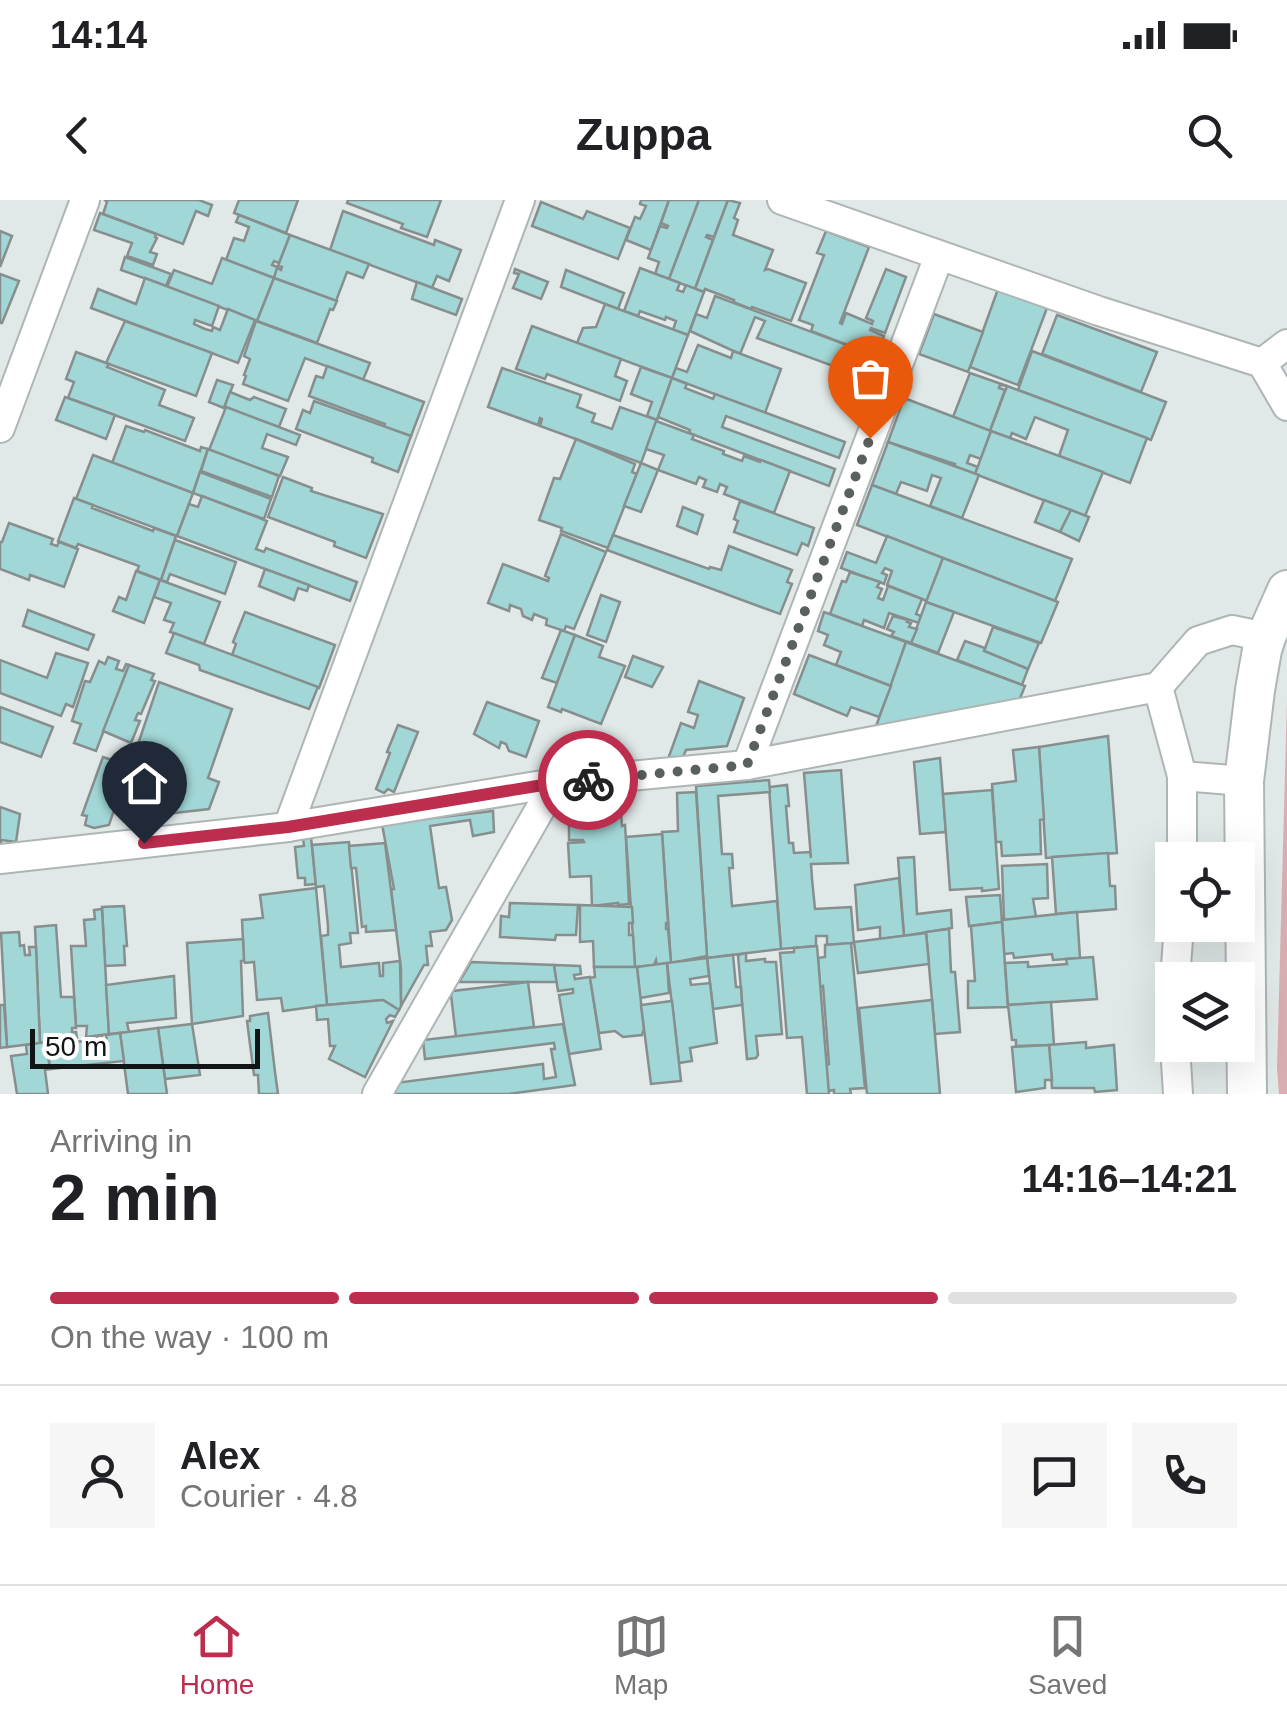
<!DOCTYPE html>
<meta charset="utf-8">
<style>
:root{--surface:#fff;--page:#f6f6f6;--text:#202124;--muted:#757577;--line:#e0e0e0;--accent:#bd2d4e}
body{margin:0;font-family:Helvetica,sans-serif;background:var(--page);color:var(--text);height:100vh;display:flex;flex-direction:column;font-size:38px;white-space:nowrap}
*{box-sizing:border-box;margin:0}
p{font-size:32px;color:var(--muted)}
.icon{flex:none;width:55px;height:55px;fill:none;stroke:currentColor;stroke-width:2;stroke-linecap:round;stroke-linejoin:round}
.map{position:relative;height:894px;overflow:hidden}
.side{display:flex;flex-direction:column;background:var(--surface);flex:1}
.side>*{flex:none}
.controls{position:absolute;left:1155px;top:642px;display:grid;gap:20px}
.controls a{display:grid;place-items:center;width:100px;height:100px;border-radius:0px;background:var(--surface);box-shadow:0 10px 40px #0002;font-size:50px}
.scale{position:absolute;left:30px;bottom:25px;width:230px;box-sizing:border-box;padding-left:10px;border:5px solid #121515;border-top:0;font-size:28px;line-height:35px;white-space:nowrap;color:#121515;-webkit-text-stroke:8px #fff;paint-order:stroke}
.pin{position:absolute;display:grid;place-items:center;width:85px;height:85px;color:#fff;margin:-102px -42px;border-radius:50% 50% 50% 0;rotate:-45deg;box-shadow:0 0 10px #0007}
.pin .icon{rotate:45deg}
.courier{position:absolute;display:grid;place-items:center;width:100px;height:100px;margin:-50px;border:8px solid #bd2d4e;border-radius:50%;background:#fff;color:#222;box-shadow:0 2px 12px #0007}
.headline em{font-style:normal;font-weight:700}
.headline div{display:flex;flex-direction:column-reverse}
.headline{display:flex;align-items:center;justify-content:space-between;height:170px;padding:0 50px}
h1{font-size:65px;font-weight:700;line-height:75px}
.bar{display:grid;grid-template-columns:repeat(4,1fr);gap:15px 10px;align-content:center;height:120px;padding:0 50px}
.bar i{height:12px;border-radius:8px;background:var(--line)}
.bar .on{background:var(--accent)}
.bar p{grid-column:span 4}
.line{display:flex;align-items:center;gap:25px;padding:0 50px;border-top:2px solid var(--line)}
.line div{flex:1}
.round{display:grid;place-items:center;flex:none;width:105px;height:105px;border-radius:0px;background:var(--page)}
.status{display:flex;justify-content:space-between;align-items:center;height:70px;padding:0 50px;background:var(--surface);direction:ltr}
.status svg{height:28px;fill:currentColor}
header{display:flex;justify-content:space-between;align-items:center;height:130px;padding:0 50px;background:var(--surface);font-size:45px;font-weight:700}
.tabs{display:flex;justify-content:space-around;align-items:center;height:140px;border-top:2px solid var(--line);background:var(--surface);font-size:28px;color:var(--muted)}
.tabs a{display:grid;justify-items:center;gap:5px}
.tabs .on{color:var(--accent)}
.map>svg:first-child{display:block}
.green{fill:#d8aeb1}
.building{fill:#a2d7d7;stroke:#878e8e;stroke-width:2.5}
.lines{fill:none;stroke-linecap:round;stroke-linejoin:round}
.street-casing{stroke:#aeb6b5;stroke-width:32}
.secondary-casing{stroke:#aeb6b5;stroke-width:42}
.street{stroke:#fff;stroke-width:28}
.secondary{stroke:#fff;stroke-width:38}
.done{stroke:#5a5f5f;stroke-width:10;stroke-dasharray:0 18}
.route{stroke:#bd2d4e;stroke-width:12}
</style>
<div class="status"><b>14:14</b><svg viewBox="0 0 49 12"><path d="M0 12V9h3v3zM5 12V6h3v6zM10 12V3h3v9zM15 12V0h3v12zM26 1h20v11H26zM47 4h2v5h-2z"/></svg></div>
<header><svg class="icon" aria-label="back" viewBox="0 0 24 24"><path d="M15 5l-7 7 7 7"/></svg>Zuppa<svg class="icon" aria-label="search" viewBox="0 0 24 24"><circle cx="10" cy="10" r="6"/><path d="M15 15l6 6"/></svg></header>
<div class="map">
<svg width="1287" height="894" viewBox="0 0 1287 894">
<rect width="100%" height="100%" fill="#e0e8e8"/>
<path class="green" d="M1287 500V894H1279L1277 868Z"/>
<g class="building">
<path d="M105 0H199L212 5 208 16 196 11 183 44 103 14 107 2Z"/>
<path d="M239 0H298L286 33 234 13Z"/>
<path d="M348 0H441L427 37 401 28 403 24 347 3Z"/>
<path d="M641 0H669L651 50 626 40 635 17 640 19 646 6 640 4Z"/>
<path d="M669 0H699L669 79 655 74 659 62 648 58 660 26 667 28 668 26 661 23Z"/>
<path d="M699 0H728L714 37 707 35 706 37 713 40 695 89 669 79Z"/>
<path d="M728 0 740 3 734 18 738 20 733 35 773 50 765 70 768 69 806 83 791 121 752 107 751 109 733 102 734 100 705 89 704 92 695 89Z"/>
<path d="M541 2 583 19 587 11 630 28 618 59 532 26Z"/>
<path d="M343 11 434 45 435 40 461 50 449 81 437 76 432 88 330 50Z"/>
<path d="M100 13 156 34 155 37 157 38 150 52 157 54 153 65 127 56 132 43 94 30Z"/>
<path d="M239 15 290 35 279 63 274 61 272 65 278 67 274 78 226 60 234 38 244 41 249 27 236 22Z"/>
<path d="M0 31 12 36 0 67Z"/>
<path d="M826 31 869 47 840 123 842 124 846 113 872 124 873 121 866 118 886 69 906 77 885 133 871 128 870 130 884 136 876 156 811 131 813 125 799 120 824 55 817 53Z"/>
<path d="M290 35 369 64 363 78 347 72 336 101 274 78 277 68 281 70 282 67 278 66Z"/>
<path d="M125 57 171 74 166 86 121 70Z"/>
<path d="M222 58 274 78 257 121 167 87 174 70 212 84Z"/>
<path d="M640 68 680 83 677 90 683 92 686 85 704 92 688 135 673 130 676 121 666 117 665 120 640 111 638 116 624 111Z"/>
<path d="M515 69 548 82 541 99 513 88 519 74 514 73Z"/>
<path d="M566 70 624 93 618 109 561 87Z"/>
<path d="M0 74 19 81 2 123H0Z"/>
<path d="M145 78 219 106 212 126 195 120 194 124 205 129 212 131 213 127 220 130 228 109 255 120 238 163 91 108 98 89 136 104Z"/>
<path d="M274 78 337 101 333 110 330 109 317 143 257 121Z"/>
<path d="M417 82 462 99 456 115 412 99Z"/>
<path d="M998 89 1047 108 1018 185 970 167Z"/>
<path d="M715 96 879 157 871 180 757 138 765 121 755 117 740 154 690 131 696 114 707 118Z"/>
<path d="M605 104 688 135 672 178 577 143 583 128 596 127Z"/>
<path d="M934 114 983 132 968 172 919 154Z"/>
<path d="M1057 115 1157 152 1141 192 1042 154Z"/>
<path d="M125 121 212 153 196 196 106 163Z"/>
<path d="M256 121 370 163 363 180 305 158 288 201 243 184 246 176 244 175 250 159 244 156Z"/>
<path d="M532 126 621 159 615 176 627 181 620 201 547 174 545 179 516 169Z"/>
<path d="M698 145 731 158 733 151 781 169 765 213 672 178 676 168 687 172Z"/>
<path d="M1032 151 1166 202 1151 240 1018 190Z"/>
<path d="M76 152 109 164 107 167 165 190 159 205 194 218 185 241 68 198 74 182 66 179Z"/>
<path d="M327 166 424 202 411 236 384 227 385 224 309 196 316 176 323 178Z"/>
<path d="M641 167 672 178 657 220 647 216 652 202 631 194Z"/>
<path d="M502 168 581 195 577 207 595 214 592 222 612 229 620 207 657 220 641 263 540 226 542 219 540 218 538 225 488 207Z"/>
<path d="M970 173 1007 186 1000 185 999 188 1005 190 990 231 953 217Z"/>
<path d="M672 178 687 184 685 188 713 199 715 194 845 242 839 258 726 216 722 227 835 269 829 286 689 233 690 230 658 217Z"/>
<path d="M217 180 233 185 224 208 209 202Z"/>
<path d="M1007 186 1147 238 1130 283 1059 256 1068 230 1035 217 1026 239 1012 233 1010 238 990 231Z"/>
<path d="M230 192 250 200 254 197 286 209 279 227 224 208Z"/>
<path d="M65 197 115 215 106 239 56 220Z"/>
<path d="M904 198 991 231 981 259 970 255 967 263 978 267 975 274 954 266 955 264 888 242Z"/>
<path d="M314 201 411 236 398 272 372 262 373 258 296 229 303 210 310 213Z"/>
<path d="M226 207 300 235 296 245 267 234 262 248 288 257 280 276 209 250Z"/>
<path d="M656 221 694 235 692 239 724 251 723 254 742 261 744 256 760 262 761 260 790 271 774 313 724 294 727 287 720 284 717 292 703 287 706 280 699 277 696 284 658 270 664 255 646 249Z"/>
<path d="M126 226 144 232 145 230 200 251 201 247 208 249 193 293 112 263Z"/>
<path d="M991 231 1103 272 1085 316 975 274Z"/>
<path d="M576 239 635 264 632 272 637 274 608 348 561 331 562 328 539 320 554 278 560 279Z"/>
<path d="M888 242 979 275 962 318 930 306 941 278 932 275 927 291 901 282 896 294 872 285Z"/>
<path d="M208 249 279 276 272 297 201 271Z"/>
<path d="M93 255 193 293 177 336 76 299Z"/>
<path d="M641 263 658 270 641 312 624 306Z"/>
<path d="M200 272 271 299 264 319 193 293Z"/>
<path d="M283 277 312 288 311 291 383 314 366 358 334 346 335 342 268 317Z"/>
<path d="M872 285 1072 359 1055 401 857 325Z"/>
<path d="M202 296 267 321 256 349 264 352 266 348 357 382 350 401 177 336 189 304 198 307Z"/>
<path d="M74 298 93 305 92 308 153 331 154 328 176 336 161 380 137 371 139 366 78 344 76 348 58 341Z"/>
<path d="M1044 300 1071 310 1060 332 1035 322Z"/>
<path d="M740 301 814 328 808 346 802 343 797 355 734 332 738 321 734 319Z"/>
<path d="M683 307 703 315 697 334 677 326Z"/>
<path d="M1071 310 1089 317 1079 341 1060 332Z"/>
<path d="M9 323 53 339 51 344 57 346 59 342 78 349 64 387 30 375 29 380 0 369V342H2Z"/>
<path d="M561 334 606 352 574 429 566 426 564 431 546 425 547 419 534 414 532 420 523 416 521 409 510 405 509 411 488 403 503 364 548 381 549 378 545 376Z"/>
<path d="M613 335 709 369 710 367 721 370 729 346 792 370 787 382 792 384 780 414 607 350Z"/>
<path d="M887 336 943 358 927 401 887 385 892 371 885 368 882 373 887 375 884 384 841 368 847 352 876 363Z"/>
<path d="M175 340 236 362 225 394 170 374 167 382 161 380Z"/>
<path d="M943 358 1058 402 1041 443 926 402Z"/>
<path d="M265 369 309 385 307 391 298 388 294 400 259 386Z"/>
<path d="M136 371 160 380 144 423 113 411 119 397 126 400Z"/>
<path d="M850 372 880 382 877 387 882 389 878 398 883 400 888 386 922 399 916 414 921 416 919 423 889 413 884 428 864 420 862 426 830 414 842 381 846 382Z"/>
<path d="M160 380 220 402 204 444 170 432 174 423 164 420 171 403 154 397Z"/>
<path d="M601 395 620 402 606 442 587 435Z"/>
<path d="M926 402 954 412 938 453 911 443Z"/>
<path d="M28 410 94 435 88 450 23 426Z"/>
<path d="M245 412 335 445 319 488 232 455 236 444 233 442Z"/>
<path d="M824 412 906 442 891 486 836 465 841 452 824 445 828 435 818 431Z"/>
<path d="M893 416 908 420 907 422 911 423 909 427 917 429 911 443 891 436 894 432 887 429Z"/>
<path d="M993 427 1039 443 1028 469 984 451Z"/>
<path d="M561 430 575 435 557 483 542 478Z"/>
<path d="M174 433 318 487 309 509 200 470 199 465 166 453Z"/>
<path d="M575 435 603 446 599 457 625 466 601 524 562 509 561 512 548 507Z"/>
<path d="M965 441 985 448 984 451 1028 469 1022 485 957 460Z"/>
<path d="M906 442 1025 486 1014 513 874 532Z"/>
<path d="M56 453 88 463 73 507 66 504 61 516 0 493V460L47 478Z"/>
<path d="M809 455 891 486 879 517 851 507 847 516 794 494Z"/>
<path d="M633 456 663 467 652 487 625 477Z"/>
<path d="M108 457 119 461 116 469 123 471 126 464 129 465 96 551 74 543 81 524 72 521 85 481 90 482 99 461 105 464Z"/>
<path d="M129 465 154 474 151 480 155 481 141 514 138 513 135 520 140 521 131 543 103 531Z"/>
<path d="M699 481 744 498 727 546 686 550 682 559 675 557 673 561 668 559 681 523 694 528 698 515 688 512Z"/>
<path d="M159 482 232 509 208 578 219 582 209 609 139 617 155 571 157 572 161 562 135 553Z"/>
<path d="M487 502 539 521 526 557 509 551 506 544 501 542 499 548 474 534Z"/>
<path d="M0 507 53 527 41 557 0 542Z"/>
<path d="M398 525 418 532 394 592 388 589 384 593 376 589 390 553 387 552Z"/>
<path d="M1108 536 1117 653 1046 658 1039 547Z"/>
<path d="M1039 547 1044 619 1040 620 1041 654 1002 656 1001 642H996L992 584 1016 581 1013 550Z"/>
<path d="M103 557 129 566 109 625 94 628 85 625 87 616 82 615Z"/>
<path d="M940 558 946 632 920 634 914 562Z"/>
<path d="M841 570 848 663 811 664 812 679 815 709 851 707 854 743 827 745V736H816V746L781 749 769 587 787 585 789 606H786L789 643H793L794 653 810 652 811 658 804 573Z"/>
<path d="M769 580 770 592 718 596 722 654H732L733 668H729L732 706 777 701 781 749 707 758 696 586Z"/>
<path d="M992 590 999 689 982 691V688L950 690 943 594Z"/>
<path d="M696 592 707 756 671 763 662 632 678 631 677 593Z"/>
<path d="M620 600 622 626 625 625 626 640 629 704 618 705V703L592 706 591 676 570 677 568 643 584 642 583 640H569V603Z"/>
<path d="M0 607 20 614 16 642 2 640 0 644Z"/>
<path d="M493 611 494 632 473 636 470 620 430 626 439 688 446 687 452 720 446 730 430 732 432 746H426L428 765H424L401 806V769L391 689H394L382 624Z"/>
<path d="M662 634 668 723H666V729H668L671 763 657 765 656 760 654 765 635 767 626 637Z"/>
<path d="M311 637 316 684 305 685V678H298L295 647 304 646 303 638Z"/>
<path d="M349 642 358 733H350L351 743 339 745 341 767 379 763 380 776H383V763L400 761 401 806 399 810 383 800 327 805 321 736 328 735V726L324 686 316 687 312 645Z"/>
<path d="M385 643 396 730 366 732V726L362 727 356 668H351L349 646Z"/>
<path d="M1108 653 1110 686H1115L1116 709 1056 714 1052 657Z"/>
<path d="M914 657 917 714 951 710 952 728 904 736 898 658Z"/>
<path d="M1047 664 1048 698 1033 699 1036 717 1004 720 1002 666Z"/>
<path d="M899 678 904 736 880 739V727L858 730 855 685Z"/>
<path d="M316 688 327 805 283 811 281 798 257 800 254 762 245 763 244 761 242 720 263 718 260 695Z"/>
<path d="M1000 695 1002 722 969 726 966 697Z"/>
<path d="M510 703 578 705 576 735H556L555 740 500 737 501 716 509 717Z"/>
<path d="M580 705 632 707 633 723H629V735H633L635 767H594L593 741 580 742Z"/>
<path d="M124 706 127 746H124L125 765 105 766 102 707Z"/>
<path d="M102 709 109 834 86 837 87 826H76L71 746H86L84 720 95 719 94 710Z"/>
<path d="M1077 712 1080 758 1053 760 1052 754 1014 758 1013 753 1004 754 1002 720Z"/>
<path d="M1002 722 1008 807 968 808V781H975L971 726Z"/>
<path d="M56 725 61 797H74L76 828H72V832H76L77 838 40 843 35 727Z"/>
<path d="M949 729 951 772H955L960 832 935 834 926 732Z"/>
<path d="M19 732 20 746 24 745 25 755H30L29 747H36L40 843 7 847 1 733Z"/>
<path d="M926 733 929 764 858 773 854 742Z"/>
<path d="M243 739 244 761H241L243 816 192 824 187 743Z"/>
<path d="M851 743 865 888 850 889 851 894H834V890L828 891 826 865 829 864 823 786 820 787 818 758 825 757V745Z"/>
<path d="M817 746 818 758 829 894H807L802 837 787 838 780 753 794 752V748Z"/>
<path d="M746 753V761L765 759V762H776L782 834 756 836 758 855 756 858 747 859 738 755Z"/>
<path d="M733 755 736 787H741L742 805 713 809 707 758Z"/>
<path d="M1093 757 1097 799 1008 805 1005 763 1028 762V767L1067 764 1066 759Z"/>
<path d="M707 758 709 776 690 779 691 785 710 783 717 843 690 848 692 861 679 863 667 763Z"/>
<path d="M471 762 554 765 557 782H459Z"/>
<path d="M667 763 669 793 640 798 637 767Z"/>
<path d="M554 765 580 766 581 774 574 775 575 779 590 777 601 849 569 854 559 795 573 793V789L558 791Z"/>
<path d="M594 767H637L644 829 642 835 623 837 615 831 599 833 590 778 595 777Z"/>
<path d="M174 776 176 818 127 823 129 832 109 834 106 785Z"/>
<path d="M528 782 534 827 456 837 451 795 453 791Z"/>
<path d="M383 800 399 810 395 817 390 815 386 819 387 823 393 821 365 877 329 859 335 846H330L328 819 317 820 316 806Z"/>
<path d="M932 800 940 894H867L859 808Z"/>
<path d="M672 801 681 881 651 884 641 805Z"/>
<path d="M1051 802 1054 845 1016 846V840H1012L1008 805Z"/>
<path d="M0 805H4L7 847 0 848Z"/>
<path d="M268 813 275 872 278 894H259L258 875H254L247 821H250V816Z"/>
<path d="M192 824 200 875 165 879 158 828Z"/>
<path d="M563 824 575 885 508 894H393L395 883 543 864 544 879 556 877 551 849H555L554 843 425 859 423 840Z"/>
<path d="M158 828 167 894H128L120 833Z"/>
<path d="M120 833 124 861 50 869 47 844 61 842V847L65 846V842L89 841V839L102 837V841H107L106 835Z"/>
<path d="M46 842 50 869 45 870 48 894H17L11 856 27 854 26 845Z"/>
<path d="M1086 842V848L1114 845 1117 890 1095 892 1094 888H1052L1049 845Z"/>
<path d="M1049 845 1052 880H1045V888L1016 892 1012 847Z"/>
</g>
<g class="lines">
<g class="street-casing">
<g id="street">
<path d="M782 0 1099 111 1262 163 1287 206"/>
<path d="M1262 163 1287 144"/>
<path d="M0 228 85 0"/>
<path d="M1158 487 1182 576V660"/>
<path d="M747 565 939 56"/>
<path d="M1182 576 1244 581"/>
<path d="M288 627 520 0"/>
<path d="M0 659 288 627 555 583 747 565 1158 487 1198 441 1232 430 1266 437"/>
<path d="M1175 780 1179 725"/>
<path d="M1175 845 1178 894"/>
<path d="M377 894 555 583"/>
</g>
</g>
<g class="secondary-casing">
<path id="secondary" d="M1247 894 1244 581 1255 490 1262 450 1266 437 1287 390"/>
</g>
<use href="#street" class="street"/>
<use href="#secondary" class="secondary"/>
</g>
<g class="lines">
<path class="done" d="M588 580 747 565 870 238"/>
<path class="route" d="M144 643 288 627 555 583 588 580"/>
</g>
</svg>
<div class="controls">
<a><svg class="icon" aria-label="locate" viewBox="0 0 24 24"><circle cx="12" cy="12" r="6"/><path d="M12 2v4M12 18v4M2 12h4M18 12h4"/></svg></a>
<a><svg class="icon" aria-label="layers" viewBox="0 0 24 24"><path d="M12 4l9 5-9 5-9-5zM3 14l9 5 9-5"/></svg></a>
</div>
<div class="scale">50 m</div>
<div class="pin" style="left:870px;top:238px;background:#ea580c"><svg class="icon" aria-label="bag" viewBox="0 0 24 24"><path d="M5 8h14l-1 12H6zM9 8a3 3 0 0 1 6 0"/></svg></div>
<div class="pin" style="left:144px;top:643px;background:#1f2937"><svg class="icon" aria-label="home" viewBox="0 0 24 24"><path d="M3 11l9-7 9 7M6 9v11h12V9"/></svg></div>
<div class="courier" style="left:588px;top:580px"><svg class="icon" aria-label="bike" viewBox="0 0 24 24"><circle cx="6" cy="16" r="4"/><circle cx="18" cy="16" r="4"/><path d="M6 16l4-8h5l3 8M10 8l3 8H6M13 5h3"/></svg></div>
</div>
<section class="side">
<div class="headline"><div><h1>2 min</h1><p>Arriving in</p></div><em>14:16–14:21</em></div>
<div class="bar"><i class="on"></i><i class="on"></i><i class="on"></i><i></i><p>On the way · 100 m</p></div>
<div class="line" style="height:180px"><a class="round"><svg class="icon" aria-label="person" viewBox="0 0 24 24"><circle cx="12" cy="8" r="4"/><path d="M4 21q1-7 8-7t8 7"/></svg></a><div><b>Alex</b><p>Courier · 4.8</p></div><a class="round"><svg class="icon" aria-label="chat" viewBox="0 0 24 24"><path d="M4 5h16v11H9l-5 4z"/></svg></a><a class="round"><svg class="icon" aria-label="phone" viewBox="0 0 24 24"><path d="M5 4h4l2 5-3 2q2 4 5 5l2-3 5 2v4C11 20 4 13 5 4z"/></svg></a></div>
</section>
<nav class="tabs">
<a class="on"><svg class="icon" aria-label="home" viewBox="0 0 24 24"><path d="M3 11l9-7 9 7M6 9v11h12V9"/></svg>Home</a>
<a><svg class="icon" aria-label="map" viewBox="0 0 24 24"><path d="M3 6l6-2 6 2 6-2v14l-6 2-6-2-6 2zM9 4v14M15 6v14"/></svg>Map</a>
<a><svg class="icon" aria-label="saved" viewBox="0 0 24 24"><path d="M7 4h10v16l-5-4-5 4z"/></svg>Saved</a>
</nav>
